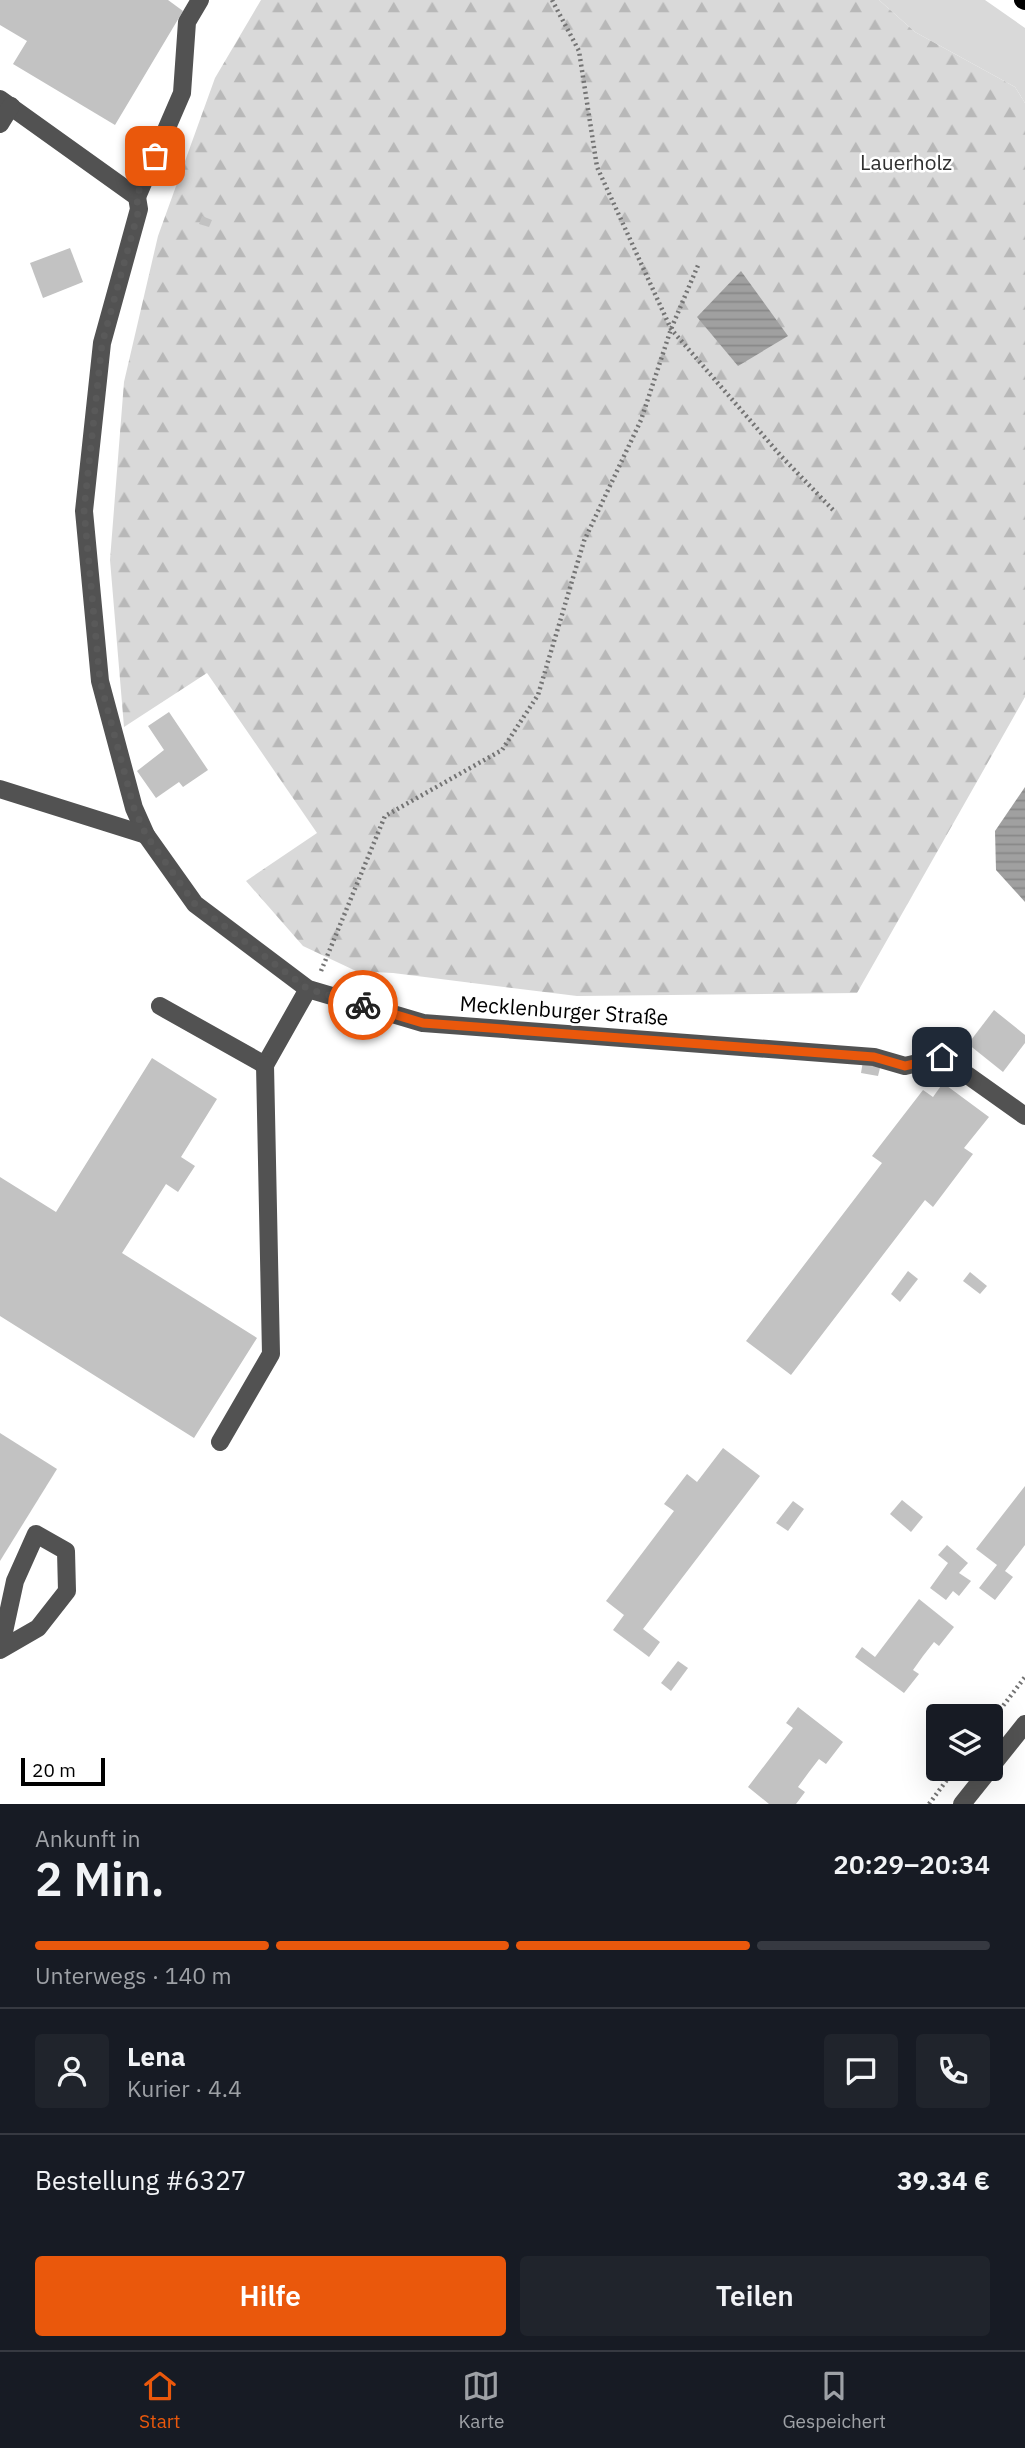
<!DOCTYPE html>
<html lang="de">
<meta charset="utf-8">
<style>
:root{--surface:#171b24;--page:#20242c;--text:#f1f3f6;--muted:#9ea1a6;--line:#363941;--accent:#ea580c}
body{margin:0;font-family:"IBM Plex Sans",sans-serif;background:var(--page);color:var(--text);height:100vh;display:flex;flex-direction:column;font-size:26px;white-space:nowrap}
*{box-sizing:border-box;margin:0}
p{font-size:23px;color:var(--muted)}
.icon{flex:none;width:38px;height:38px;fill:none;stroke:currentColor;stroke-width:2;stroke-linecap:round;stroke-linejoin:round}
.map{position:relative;height:1804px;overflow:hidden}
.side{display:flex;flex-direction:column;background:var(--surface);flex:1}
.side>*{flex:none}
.controls{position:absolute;left:926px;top:1704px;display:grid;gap:14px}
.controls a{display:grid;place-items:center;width:77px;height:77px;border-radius:7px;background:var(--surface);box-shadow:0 7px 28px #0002;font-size:35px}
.scale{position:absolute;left:21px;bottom:18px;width:84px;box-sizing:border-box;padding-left:7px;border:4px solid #000;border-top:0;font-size:19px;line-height:24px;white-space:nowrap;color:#000;-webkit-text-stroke:5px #fff;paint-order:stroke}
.pin{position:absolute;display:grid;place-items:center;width:60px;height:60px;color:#fff;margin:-30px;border-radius:14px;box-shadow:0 4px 10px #0006}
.courier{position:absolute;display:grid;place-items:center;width:70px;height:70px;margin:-35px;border:5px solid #ea580c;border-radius:50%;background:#fff;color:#222;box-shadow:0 2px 9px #0007}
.overview em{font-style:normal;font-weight:600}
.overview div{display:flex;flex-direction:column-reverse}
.overview{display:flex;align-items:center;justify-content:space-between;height:119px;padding:0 35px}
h1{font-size:46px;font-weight:600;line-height:52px}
.bar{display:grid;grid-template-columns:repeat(4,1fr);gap:10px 7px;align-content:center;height:84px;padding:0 35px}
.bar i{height:9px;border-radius:5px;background:var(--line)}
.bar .current{background:var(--accent)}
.bar p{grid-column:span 4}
.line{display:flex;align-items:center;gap:18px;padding:0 35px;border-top:2px solid var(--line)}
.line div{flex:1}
.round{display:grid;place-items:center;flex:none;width:74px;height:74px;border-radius:7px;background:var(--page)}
.button{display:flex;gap:14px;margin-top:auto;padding:14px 35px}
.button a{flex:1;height:80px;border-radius:7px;background:var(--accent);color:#fff;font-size:28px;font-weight:600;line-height:80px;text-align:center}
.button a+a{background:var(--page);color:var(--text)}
.dock{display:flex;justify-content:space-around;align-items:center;height:98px;border-top:2px solid var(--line);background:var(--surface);font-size:19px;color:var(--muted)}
.dock a{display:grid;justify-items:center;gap:4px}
.dock .current{color:var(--accent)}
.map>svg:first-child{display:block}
.green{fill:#d9d9d9}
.forest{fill:url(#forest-firs)}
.water{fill:url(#water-rules)}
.building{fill:#c2c2c2}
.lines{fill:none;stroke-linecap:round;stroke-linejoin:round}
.path{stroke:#747474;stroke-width:4.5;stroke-dasharray:2 3.5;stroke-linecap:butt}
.minor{stroke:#525252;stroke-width:18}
.major{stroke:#000;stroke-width:18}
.done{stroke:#595959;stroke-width:7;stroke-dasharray:0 12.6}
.route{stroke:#ea580c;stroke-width:9}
.labels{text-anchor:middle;stroke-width:5;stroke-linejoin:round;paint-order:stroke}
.park-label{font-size:21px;fill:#303030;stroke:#fff}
.street-label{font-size:21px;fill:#000;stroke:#fff}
</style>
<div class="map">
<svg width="1025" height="1804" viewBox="0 0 1025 1804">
<defs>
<pattern id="forest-firs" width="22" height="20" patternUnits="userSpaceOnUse" patternTransform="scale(1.75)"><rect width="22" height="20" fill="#d9d9d9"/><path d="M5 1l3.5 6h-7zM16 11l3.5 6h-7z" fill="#b8b8b8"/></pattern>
<pattern id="water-rules" width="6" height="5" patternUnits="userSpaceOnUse" patternTransform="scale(1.75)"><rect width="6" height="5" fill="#a0a0a0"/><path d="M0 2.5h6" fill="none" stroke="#888"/></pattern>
</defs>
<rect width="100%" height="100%" fill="#fff"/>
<path class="green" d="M879 0H985L1025 28V103L1015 87 915 32Z"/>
<path class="forest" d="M261 0H879L915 32 1015 87 1025 103V697L857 993 577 996 393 973 356 971 303 946 246 881 317 833 207 673 124 727 110 560 124 382 158 236 215 78Z"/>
<g class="water">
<path d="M741 271 788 336 738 366 697 317Z"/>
<path d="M1025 787V902L996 870 995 831Z"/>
</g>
<g class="building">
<path d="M0 0H168L183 11 115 125 13 64 27 41 0 25Z"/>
<path d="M202 216 212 220 209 227 199 224Z"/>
<path d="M70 248 83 282 43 298 30 263Z"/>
<path d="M169 712 208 770 183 787 179 782 156 798 137 771 164 750 148 726Z"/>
<path d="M994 1010 1025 1035V1043L1003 1072 968 1044Z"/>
<path d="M152 1058 217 1099 181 1157 195 1166 178 1192 166 1184 122 1253 257 1338 194 1438 0 1316V1177L56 1212Z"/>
<path d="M863 1061 881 1064 878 1076 861 1073Z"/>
<path d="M943 1083 989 1117 964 1148 973 1154 933 1207 925 1200 791 1375 746 1341 882 1163 872 1156 923 1090 933 1097Z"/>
<path d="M908 1271 918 1279 900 1302 891 1294Z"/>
<path d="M970 1272 987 1286 980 1294 963 1281Z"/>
<path d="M0 1433 57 1469 0 1561Z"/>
<path d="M723 1448 760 1476 643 1629 660 1642 649 1657 613 1630 624 1615 606 1601 674 1511 664 1504 687 1474 697 1482Z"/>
<path d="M1025 1486V1545L1005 1571 1013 1577 995 1600 979 1588 997 1565 976 1549Z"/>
<path d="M902 1500 923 1517 911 1532 890 1514Z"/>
<path d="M793 1501 804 1509 788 1531 776 1523Z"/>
<path d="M947 1545 968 1563 959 1573 971 1581 959 1596 953 1591 946 1600 930 1588 948 1563 938 1555Z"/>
<path d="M919 1599 954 1627 939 1646 934 1642 923 1656 913 1670 919 1674 904 1693 855 1657 862 1647 875 1657Z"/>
<path d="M678 1661 688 1668 671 1691 661 1683Z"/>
<path d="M798 1707 843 1742 826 1764 819 1759 809 1772 798 1787 805 1792 796 1804H769L748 1787 793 1728 786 1723Z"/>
</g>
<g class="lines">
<g class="path">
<path d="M552 0 579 51 597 167 671 329 781 456 835 512"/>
<path d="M321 971 385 816 502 750 538 695 584 541 641 420 671 329 699 263"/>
<path d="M990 1723 1025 1677"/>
<path d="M929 1804 955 1769"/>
</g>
<g class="minor">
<path d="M0 99 137 197 139 209 102 343 84 511 100 681 134 808 146 835 195 904 308 989 423 1023 874 1057 905 1066 942 1057 1025 1116"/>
<path d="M0 124 11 106"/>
<path d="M137 197 182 93 187 22 200 0"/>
<path d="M0 789 146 835"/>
<path d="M160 1006 265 1065 308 989"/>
<path d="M220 1442 271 1354 265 1065"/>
<path d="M36 1534 66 1551 67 1591 38 1628 0 1650 15 1581Z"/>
<path d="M990 1768 1025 1724"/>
<path d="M962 1804 990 1769"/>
</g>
<path class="major" d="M1023 0 1025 1"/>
</g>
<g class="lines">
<path class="done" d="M155 156 136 197 139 209 102 344 84 510 100 681 134 808 146 835 195 904 308 989 363 1005"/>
<path class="route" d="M363 1005 423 1023 874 1057 905 1066 942 1057"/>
</g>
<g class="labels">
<g class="park-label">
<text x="906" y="170">Lauerholz</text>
</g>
<g class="street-label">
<text transform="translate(564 1011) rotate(4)" y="7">Mecklenburger Straße</text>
</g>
</g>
</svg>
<div class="controls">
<a><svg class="icon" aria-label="layers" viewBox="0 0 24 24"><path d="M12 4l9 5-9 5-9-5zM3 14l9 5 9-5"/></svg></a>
</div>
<div class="scale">20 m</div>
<div class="pin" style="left:155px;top:156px;background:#ea580c"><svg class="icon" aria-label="bag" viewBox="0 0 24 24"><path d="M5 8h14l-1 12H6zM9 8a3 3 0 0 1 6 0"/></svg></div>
<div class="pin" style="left:942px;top:1057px;background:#1f2937"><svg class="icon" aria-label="home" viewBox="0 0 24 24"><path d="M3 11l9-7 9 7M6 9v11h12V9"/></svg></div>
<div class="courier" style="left:363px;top:1005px"><svg class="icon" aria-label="bike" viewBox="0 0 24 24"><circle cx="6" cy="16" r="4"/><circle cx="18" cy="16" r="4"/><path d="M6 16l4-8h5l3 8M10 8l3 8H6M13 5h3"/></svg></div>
</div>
<section class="side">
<div class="overview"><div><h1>2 Min.</h1><p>Ankunft in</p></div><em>20:29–20:34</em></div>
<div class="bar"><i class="current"></i><i class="current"></i><i class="current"></i><i></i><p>Unterwegs · 140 m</p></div>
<div class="line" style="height:126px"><a class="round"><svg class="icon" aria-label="person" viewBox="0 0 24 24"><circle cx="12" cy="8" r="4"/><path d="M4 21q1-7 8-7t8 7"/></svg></a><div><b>Lena</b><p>Kurier · 4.4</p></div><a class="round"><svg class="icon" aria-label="chat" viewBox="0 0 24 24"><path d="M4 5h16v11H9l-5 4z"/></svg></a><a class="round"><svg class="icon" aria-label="phone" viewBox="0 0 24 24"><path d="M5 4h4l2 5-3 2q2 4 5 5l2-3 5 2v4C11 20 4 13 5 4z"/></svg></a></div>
<div class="line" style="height:91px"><div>Bestellung #6327</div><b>39.34 €</b></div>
<div class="button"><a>Hilfe</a><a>Teilen</a></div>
</section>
<nav class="dock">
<a class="current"><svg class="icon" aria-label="home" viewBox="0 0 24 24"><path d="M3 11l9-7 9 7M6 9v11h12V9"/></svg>Start</a>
<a><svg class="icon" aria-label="map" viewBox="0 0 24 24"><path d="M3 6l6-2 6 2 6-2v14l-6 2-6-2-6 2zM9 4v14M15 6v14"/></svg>Karte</a>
<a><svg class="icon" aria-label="saved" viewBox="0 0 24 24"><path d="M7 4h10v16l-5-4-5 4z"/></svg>Gespeichert</a>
</nav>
